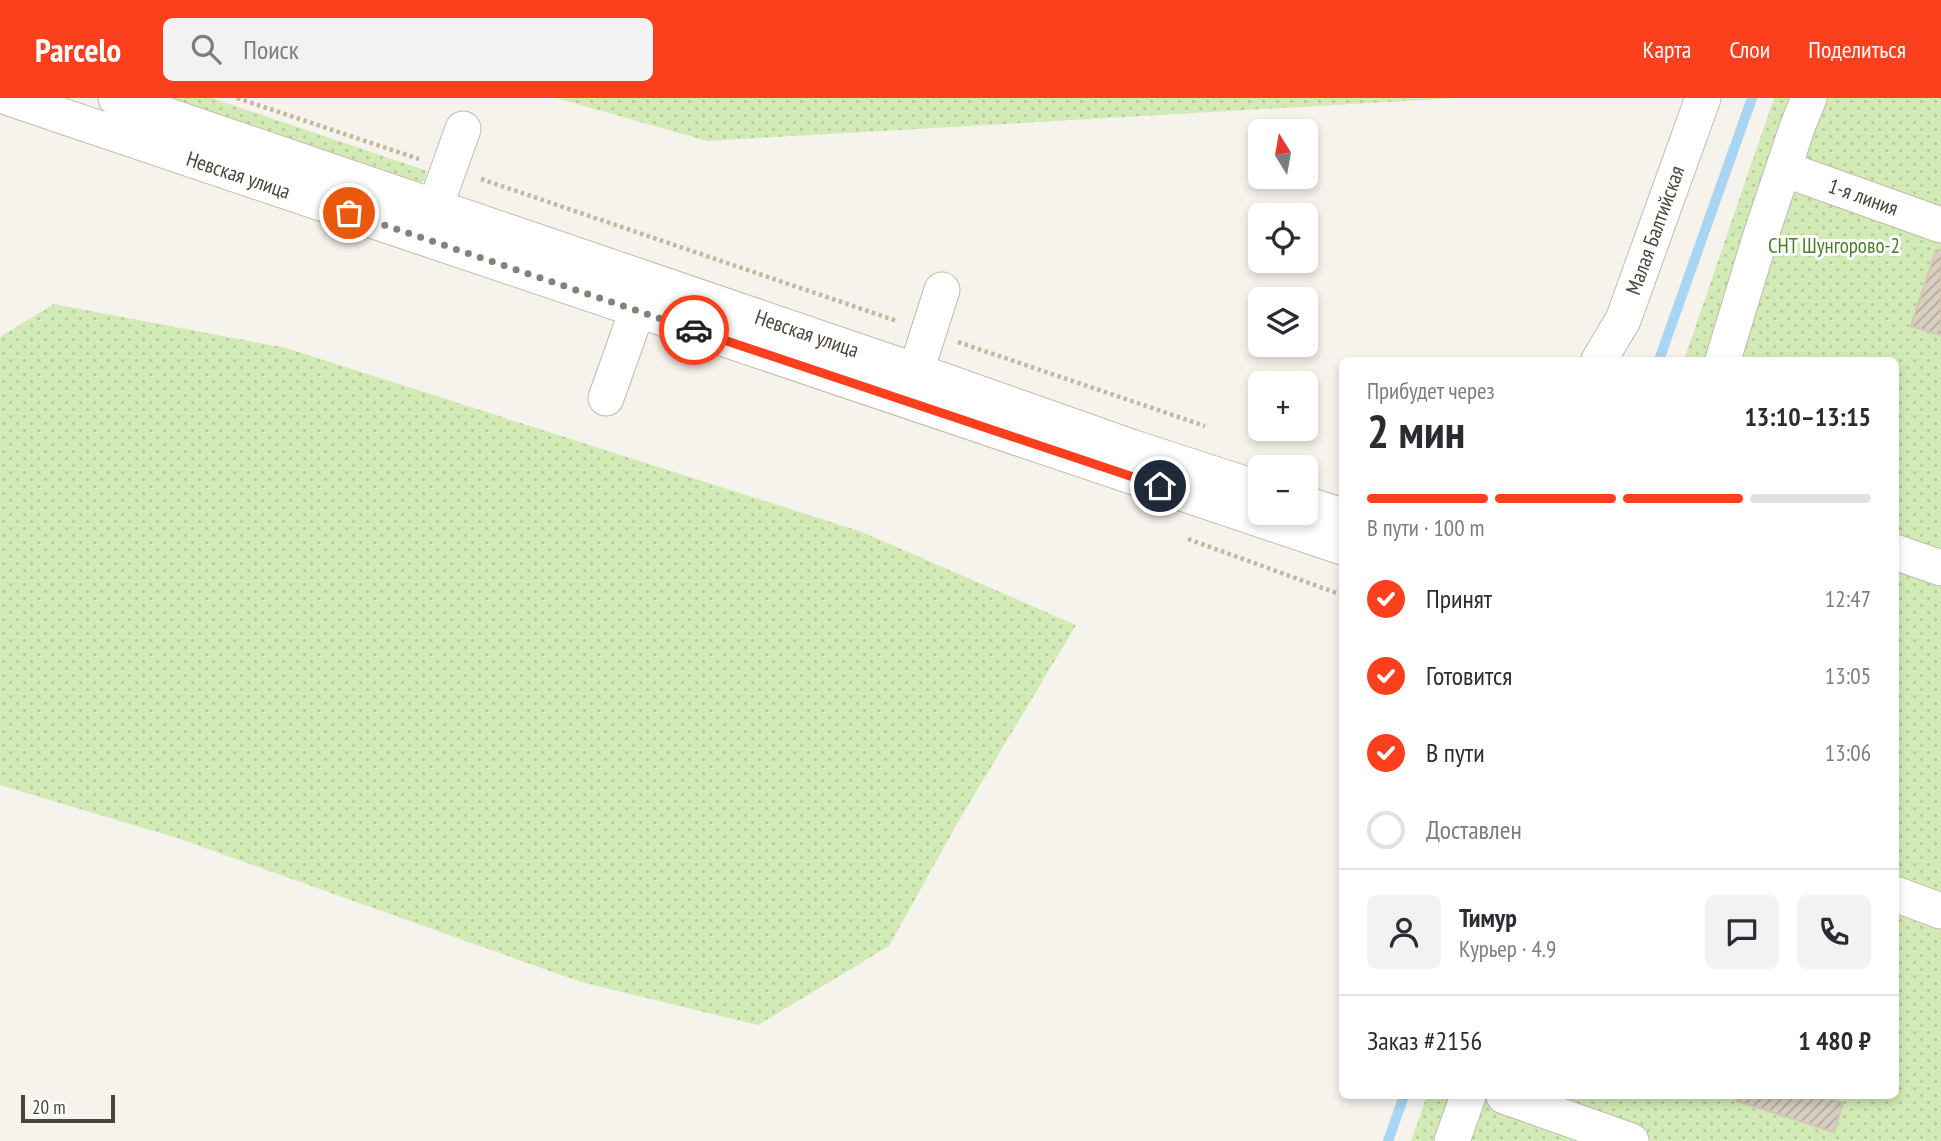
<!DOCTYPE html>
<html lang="ru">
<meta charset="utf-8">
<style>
:root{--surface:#fff;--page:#f2f2f3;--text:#2b2b33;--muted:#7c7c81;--line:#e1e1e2;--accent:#fc3f1d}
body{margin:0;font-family:"PT Sans Narrow",sans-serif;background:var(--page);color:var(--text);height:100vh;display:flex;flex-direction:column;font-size:26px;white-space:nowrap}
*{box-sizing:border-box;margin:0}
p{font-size:23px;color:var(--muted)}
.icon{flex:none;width:38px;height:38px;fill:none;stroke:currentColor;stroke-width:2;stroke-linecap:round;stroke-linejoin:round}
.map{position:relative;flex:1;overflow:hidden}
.side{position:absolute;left:1339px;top:259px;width:560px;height:742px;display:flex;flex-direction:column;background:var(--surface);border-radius:10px;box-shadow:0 4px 10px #0003}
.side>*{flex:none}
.needle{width:46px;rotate:349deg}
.buttons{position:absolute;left:1248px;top:21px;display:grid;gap:14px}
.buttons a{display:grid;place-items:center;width:70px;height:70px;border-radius:10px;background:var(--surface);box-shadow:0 4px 10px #0003;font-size:35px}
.scale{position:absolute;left:21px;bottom:18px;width:94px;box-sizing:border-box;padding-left:7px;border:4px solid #4b4439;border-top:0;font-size:19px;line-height:24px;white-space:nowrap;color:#4b4439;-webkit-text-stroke:5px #fff;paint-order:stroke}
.pin{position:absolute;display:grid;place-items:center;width:60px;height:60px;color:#fff;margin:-30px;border:4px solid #fff;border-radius:50%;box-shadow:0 2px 7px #0007}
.courier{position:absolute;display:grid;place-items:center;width:70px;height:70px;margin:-35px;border:5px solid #fc3f1d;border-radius:50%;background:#fff;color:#222;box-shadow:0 2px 9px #0007}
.head em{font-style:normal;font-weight:700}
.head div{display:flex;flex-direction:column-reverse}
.head{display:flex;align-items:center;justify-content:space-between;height:119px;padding:0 28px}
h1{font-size:46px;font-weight:700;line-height:52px}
.bar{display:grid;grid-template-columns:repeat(4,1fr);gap:10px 7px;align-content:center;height:84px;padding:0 28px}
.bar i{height:9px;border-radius:5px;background:var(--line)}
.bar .current{background:var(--accent)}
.bar p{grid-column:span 4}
.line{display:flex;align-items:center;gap:18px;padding:0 28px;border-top:2px solid var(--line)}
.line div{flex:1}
.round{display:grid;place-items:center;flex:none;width:74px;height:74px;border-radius:10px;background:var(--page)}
ol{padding:0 28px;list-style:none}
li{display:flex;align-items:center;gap:21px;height:77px}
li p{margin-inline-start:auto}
li .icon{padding:7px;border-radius:50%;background:var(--accent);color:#fff;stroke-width:4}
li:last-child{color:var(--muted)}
li i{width:38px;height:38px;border:4px solid var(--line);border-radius:50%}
header{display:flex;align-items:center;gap:42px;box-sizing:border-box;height:98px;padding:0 35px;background:var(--accent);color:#fff}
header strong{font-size:33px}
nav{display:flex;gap:38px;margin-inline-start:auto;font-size:24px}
.search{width:490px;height:63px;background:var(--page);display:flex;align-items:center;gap:18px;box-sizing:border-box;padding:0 24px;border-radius:10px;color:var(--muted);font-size:26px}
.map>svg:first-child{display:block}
.grass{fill:url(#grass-dots)}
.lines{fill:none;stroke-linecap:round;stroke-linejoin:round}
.stream{stroke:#a9d4f2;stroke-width:10}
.building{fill:url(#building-hatch);stroke:#d3c7b4;stroke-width:2}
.minor-casing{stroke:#c2bbae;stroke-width:37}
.path{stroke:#c4b79f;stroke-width:4.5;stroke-dasharray:3.5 3.5;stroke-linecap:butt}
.minor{stroke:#fff;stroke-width:35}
.done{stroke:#878178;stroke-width:7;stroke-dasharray:0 12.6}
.route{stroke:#fc3f1d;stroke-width:9}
.labels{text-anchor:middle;stroke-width:6;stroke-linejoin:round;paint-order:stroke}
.street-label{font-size:21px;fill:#4b4439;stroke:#fff}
.park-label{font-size:21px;fill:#4a7f2a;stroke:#fff}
</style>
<header>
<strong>Parcelo</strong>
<div class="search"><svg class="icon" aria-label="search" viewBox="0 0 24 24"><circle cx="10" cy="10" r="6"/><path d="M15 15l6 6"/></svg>Поиск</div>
<nav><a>Карта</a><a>Слои</a><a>Поделиться</a></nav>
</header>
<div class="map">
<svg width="1941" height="1043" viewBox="0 0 1941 1043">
<defs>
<pattern id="grass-dots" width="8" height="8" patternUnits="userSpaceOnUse" patternTransform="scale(1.75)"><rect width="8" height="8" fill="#d2eab5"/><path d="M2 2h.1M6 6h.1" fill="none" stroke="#b6ca9c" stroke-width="1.8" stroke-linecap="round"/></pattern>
<pattern id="building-hatch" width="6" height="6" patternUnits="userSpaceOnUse" patternTransform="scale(1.75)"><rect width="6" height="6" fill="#d8cfc1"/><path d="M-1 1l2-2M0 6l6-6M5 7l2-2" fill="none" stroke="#b1aa9e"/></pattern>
</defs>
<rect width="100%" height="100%" fill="#f6f3ec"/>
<g class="grass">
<path d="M168 0H212L427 73 424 83 416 86Z"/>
<path d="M556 0H1457L707 43Z"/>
<path d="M1774 0H1941V1043H1411L1427 998H1895V262H1684Z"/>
<path d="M54 206 286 250 862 434 1076 527 958 724 889 848 758 927 581 884 177 740 0 687V239Z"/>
</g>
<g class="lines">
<g class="stream">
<path d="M1659 262 1752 0"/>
<path d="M1388 1043 1404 998"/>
</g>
</g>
<g class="building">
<path d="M1936 152H1941V237L1911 228Z"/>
<path d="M1738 998H1821L1843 1005 1834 1034 1737 1003Z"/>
</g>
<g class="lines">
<g class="minor-casing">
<g id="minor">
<path id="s1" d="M9 0 1342 449"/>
<path id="s2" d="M116 0 916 273 1131 349 1260 391"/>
<path id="s3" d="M1784 71 1941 127"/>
<path d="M435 109 463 31"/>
<path id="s4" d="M1599 262 1623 222 1703 0"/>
<path d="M1723 262 1761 137 1798 27 1809 0"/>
<path d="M916 273 942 192"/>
<path d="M606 300 637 213"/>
<path d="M1306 406 1342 418"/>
<path d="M1895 454 1941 470"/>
<path d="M1895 796 1941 813"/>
<path d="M1504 998 1631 1043"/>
<path d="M1452 1043 1468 998"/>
</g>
</g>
<g class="path">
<path d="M237 0 419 61"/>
<path d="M481 81 897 223"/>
<path d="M958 244 1205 328"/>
<path d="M1340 375H1342"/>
<path d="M1188 441 1342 497"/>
</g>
<use href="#minor" class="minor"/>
</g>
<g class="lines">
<path class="done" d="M349 115 694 232"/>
<path class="route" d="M694 232 1160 388"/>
</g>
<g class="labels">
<g class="street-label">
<text dy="7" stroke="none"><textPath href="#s1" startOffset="242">Невская улица</textPath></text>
<text dy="7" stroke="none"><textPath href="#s3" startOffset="84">1-я линия</textPath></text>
<text dy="7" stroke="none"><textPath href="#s4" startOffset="142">Малая Балтийская</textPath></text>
<text dy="7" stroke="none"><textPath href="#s2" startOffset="730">Невская улица</textPath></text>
</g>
<g class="park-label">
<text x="1834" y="155">СНТ Шунгорово-2</text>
</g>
</g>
</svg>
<div class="buttons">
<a><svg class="needle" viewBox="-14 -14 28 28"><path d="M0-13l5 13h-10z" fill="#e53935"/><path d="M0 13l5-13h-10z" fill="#7c7c81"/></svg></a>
<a><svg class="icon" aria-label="locate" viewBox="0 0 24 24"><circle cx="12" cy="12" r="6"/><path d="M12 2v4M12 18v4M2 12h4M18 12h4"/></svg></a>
<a><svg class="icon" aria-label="layers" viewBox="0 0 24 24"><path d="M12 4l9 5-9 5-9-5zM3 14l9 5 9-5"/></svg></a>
<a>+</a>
<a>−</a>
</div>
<div class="scale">20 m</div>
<div class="pin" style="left:349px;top:115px;background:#ea580c"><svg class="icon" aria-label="bag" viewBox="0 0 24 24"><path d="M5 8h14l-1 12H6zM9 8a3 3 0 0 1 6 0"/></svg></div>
<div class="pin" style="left:1160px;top:388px;background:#1f2937"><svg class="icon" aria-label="home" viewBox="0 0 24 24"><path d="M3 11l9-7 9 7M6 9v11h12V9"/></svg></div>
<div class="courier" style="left:694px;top:232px"><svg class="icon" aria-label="car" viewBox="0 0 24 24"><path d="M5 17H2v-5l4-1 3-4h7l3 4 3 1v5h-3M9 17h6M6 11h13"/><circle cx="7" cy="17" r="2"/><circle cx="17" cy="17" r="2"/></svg></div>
<section class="side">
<div class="head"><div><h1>2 мин</h1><p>Прибудет через</p></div><em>13:10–13:15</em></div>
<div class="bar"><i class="current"></i><i class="current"></i><i class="current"></i><i></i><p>В пути · 100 m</p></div>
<ol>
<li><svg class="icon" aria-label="check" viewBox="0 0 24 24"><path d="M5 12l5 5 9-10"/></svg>Принят<p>12:47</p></li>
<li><svg class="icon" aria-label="check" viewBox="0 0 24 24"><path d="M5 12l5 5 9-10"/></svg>Готовится<p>13:05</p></li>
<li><svg class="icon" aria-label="check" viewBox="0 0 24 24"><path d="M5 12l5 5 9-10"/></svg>В пути<p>13:06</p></li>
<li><i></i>Доставлен</li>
</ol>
<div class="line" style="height:126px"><a class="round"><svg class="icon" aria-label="person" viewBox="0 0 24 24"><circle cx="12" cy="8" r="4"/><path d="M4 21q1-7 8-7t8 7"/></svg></a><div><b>Тимур</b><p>Курьер · 4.9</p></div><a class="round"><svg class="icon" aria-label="chat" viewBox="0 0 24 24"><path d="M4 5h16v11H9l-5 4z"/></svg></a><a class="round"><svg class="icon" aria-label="phone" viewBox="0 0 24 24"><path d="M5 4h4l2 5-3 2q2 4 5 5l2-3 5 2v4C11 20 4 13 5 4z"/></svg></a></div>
<div class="line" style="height:91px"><div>Заказ #2156</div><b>1 480 ₽</b></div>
</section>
</div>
